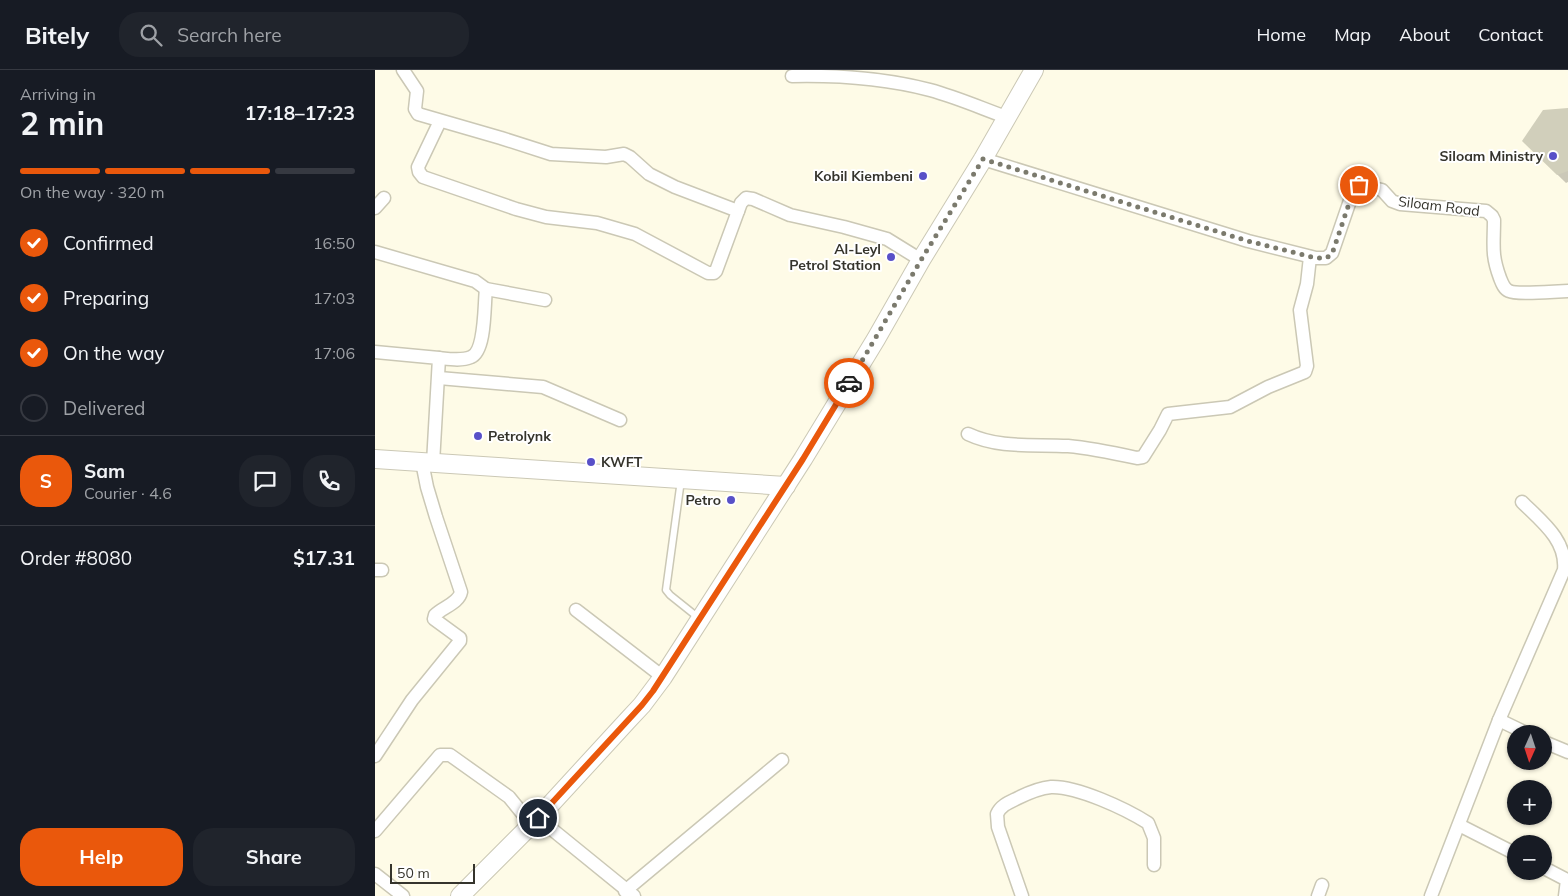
<!DOCTYPE html>
<meta charset="utf-8">
<style>
:root{--surface:#171b24;--page:#20242c;--text:#f1f3f6;--muted:#9ea1a6;--line:#363941;--accent:#ea580c}
body{margin:0;font-family:Mulish,sans-serif;background:var(--page);color:var(--text);height:100vh;display:flex;flex-direction:column;font-size:19px;white-space:nowrap}
*{box-sizing:border-box;margin:0}
p{font-size:16px;color:var(--muted)}
.icon{flex:none;width:28px;height:28px;fill:none;stroke:currentColor;stroke-width:2;stroke-linecap:round;stroke-linejoin:round}
.map{position:relative;flex:1;overflow:hidden}
.drawer{display:flex;flex-direction:column;background:var(--surface);width:375px}
.drawer>*{flex:none}
.needle{width:32px;rotate:183deg}
.controls{position:absolute;left:1132px;top:655px;display:grid;gap:10px}
.controls a{display:grid;place-items:center;width:45px;height:45px;border-radius:50%;background:var(--surface);box-shadow:0 1px 4px #0004;font-size:25px}
.scale{position:absolute;left:15px;bottom:12px;width:85px;box-sizing:border-box;padding-left:5px;border:2px solid #35342c;border-top:0;font-size:14px;line-height:18px;white-space:nowrap;color:#35342c;-webkit-text-stroke:4px #fff;paint-order:stroke}
.pin{position:absolute;display:grid;place-items:center;width:42px;height:42px;color:#fff;margin:-21px;border:2px solid #fff;border-radius:50%;box-shadow:0 1px 5px #0007}
.courier{position:absolute;display:grid;place-items:center;width:50px;height:50px;margin:-25px;border:4px solid #ea580c;border-radius:50%;background:#fff;color:#222;box-shadow:0 1px 6px #0007}
.summary em{font-style:normal;font-weight:700}
.summary div{display:flex;flex-direction:column-reverse}
.summary{display:flex;align-items:center;justify-content:space-between;height:85px;padding:0 20px}
h1{font-size:32px;font-weight:700;line-height:38px}
.bar{display:grid;grid-template-columns:repeat(4,1fr);gap:8px 5px;align-content:center;height:60px;padding:0 20px}
.bar i{height:6px;border-radius:4px;background:var(--line)}
.bar .current{background:var(--accent)}
.bar p{grid-column:span 4}
.line{display:flex;align-items:center;gap:12px;padding:0 20px;border-top:1px solid var(--line)}
.line div{flex:1}
.round{display:grid;place-items:center;flex:none;width:52px;height:52px;border-radius:20px;background:var(--page)}
ol{padding:0 20px;list-style:none}
li{display:flex;align-items:center;gap:15px;height:55px}
li p{margin-inline-start:auto}
li .icon{padding:5px;border-radius:50%;background:var(--accent);color:#fff;stroke-width:4}
li:last-child{color:var(--muted)}
li i{width:28px;height:28px;border:2px solid var(--line);border-radius:50%}
.cta{display:flex;gap:10px;margin-top:auto;padding:10px 20px}
.cta a{flex:1;height:58px;border-radius:20px;background:var(--accent);color:#fff;font-size:20px;font-weight:700;line-height:58px;text-align:center}
.cta a+a{background:var(--page);color:var(--text)}
header{display:flex;align-items:center;gap:30px;box-sizing:border-box;height:70px;padding:0 25px;background:var(--surface);border-bottom:1px solid var(--line)}
header strong{font-size:24px}
nav{display:flex;gap:28px;margin-inline-start:auto;font-size:18px}
.search{width:350px;height:45px;background:var(--page);display:flex;align-items:center;gap:12px;box-sizing:border-box;padding:0 18px;border-radius:20px;color:var(--muted);font-size:19px}
main{display:flex;flex:1;min-height:0}
.map>svg:first-child{display:block}
.shadow{fill:#0003}
.building{fill:#d1cfbb}
.lines{fill:none;stroke-linecap:round;stroke-linejoin:round}
.service-casing{stroke:#cbc8b5;stroke-width:9}
.minor-casing{stroke:#cbc8b5;stroke-width:15}
.secondary-casing{stroke:#cbc8b5;stroke-width:20}
.service{stroke:#fff;stroke-width:6}
.minor{stroke:#fff;stroke-width:12}
.secondary{stroke:#fff;stroke-width:18}
.done{stroke:#7b7a6d;stroke-width:5;stroke-dasharray:0 9}
.route{stroke:#ea580c;stroke-width:6}
.poi-dot{fill:#5850c8;stroke:#fff;stroke-width:2}
.labels{text-anchor:middle;stroke-width:4;stroke-linejoin:round;paint-order:stroke}
.poi-label{font-size:14px;font-weight:bold;fill:#35342c;stroke:#fff;text-anchor:end}
.street-label{font-size:14px;fill:#35342c;stroke:#fff}
</style>
<header>
<strong>Bitely</strong>
<div class="search"><svg class="icon" aria-label="search" viewBox="0 0 24 24"><circle cx="10" cy="10" r="6"/><path d="M15 15l6 6"/></svg>Search here</div>
<nav><a>Home</a><a>Map</a><a>About</a><a>Contact</a></nav>
</header>
<main>
<section class="drawer">
<div class="summary"><div><h1>2 min</h1><p>Arriving in</p></div><em>17:18–17:23</em></div>
<div class="bar"><i class="current"></i><i class="current"></i><i class="current"></i><i></i><p>On the way · 320 m</p></div>
<ol>
<li><svg class="icon" aria-label="check" viewBox="0 0 24 24"><path d="M5 12l5 5 9-10"/></svg>Confirmed<p>16:50</p></li>
<li><svg class="icon" aria-label="check" viewBox="0 0 24 24"><path d="M5 12l5 5 9-10"/></svg>Preparing<p>17:03</p></li>
<li><svg class="icon" aria-label="check" viewBox="0 0 24 24"><path d="M5 12l5 5 9-10"/></svg>On the way<p>17:06</p></li>
<li><i></i>Delivered</li>
</ol>
<div class="line" style="height:90px"><b class="round" style="background:var(--accent);color:#fff">S</b><div><b>Sam</b><p>Courier · 4.6</p></div><a class="round"><svg class="icon" aria-label="chat" viewBox="0 0 24 24"><path d="M4 5h16v11H9l-5 4z"/></svg></a><a class="round"><svg class="icon" aria-label="phone" viewBox="0 0 24 24"><path d="M5 4h4l2 5-3 2q2 4 5 5l2-3 5 2v4C11 20 4 13 5 4z"/></svg></a></div>
<div class="line" style="height:65px"><div>Order #8080</div><b>$17.31</b></div>
<div class="cta"><a>Help</a><a>Share</a></div>
</section>
<div class="map">
<svg width="1193" height="826" viewBox="0 0 1193 826">
<rect width="100%" height="100%" fill="#fefbe7"/>
<path class="shadow" d="M1193 40V112L1191 113 1148 71 1169 41Z"/>
<path class="building" d="M1193 38V101L1182 105 1147 71 1168 40Z"/>
<g class="lines">
<g class="service-casing">
<path id="service" d="M306 410 291 520 295 525 325 549"/>
</g>
<g class="minor-casing">
<g id="minor">
<path d="M28 0 42 21 40 39 43 44 126 68 176 84 231 87 249 84 255 87 274 104 300 117 363 141"/>
<path d="M417 6C464 5 509 8 555 20 581 27 606 38 631 47"/>
<path d="M65 51 43 97 44 102 48 107 141 139 171 147 222 153 260 164 333 203H339L341 201 366 133 371 128 378 129 415 145 469 157 512 169 546 190"/>
<path d="M608 89 873 171 941 188H951L957 183 979 119 984 115 1007 120 1017 131 1025 134 1111 141 1117 146 1119 150C1119 175 1116 184 1125 208 1127 213 1129 219 1134 221 1142 225 1182 221 1193 221"/>
<path d="M0 138 9 128"/>
<path d="M0 182 100 211 111 219 170 230"/>
<path d="M0 282 64 288 58 393"/>
<path d="M64 288C74 289 87 291 96 287 111 281 109 234 111 219"/>
<path d="M64 308 168 317 245 350"/>
<path d="M593 364C625 379 659 374 693 376 716 378 739 383 762 388L768 387 785 360 793 344 855 337 893 317 930 302 932 296 925 240 932 214 935 187"/>
<path d="M0 500H7"/>
<path d="M201 540 288 607"/>
<path d="M1124 650 1153 664"/>
<path d="M1169 672 1193 682"/>
<path d="M0 686 37 630 85 571V568L59 549 60 545C68 537 84 533 86 522L61 447 52 417 47 392"/>
<path d="M163 748 259 826"/>
<path d="M1084 755 1141 784"/>
<path d="M0 761 65 685H75L134 727 156 754"/>
<path d="M1169 798 1192 810 1190 826"/>
<path d="M0 804 28 826"/>
<path d="M250 821 407 690"/>
<path d="M647 826 623 757 622 744C626 735 635 732 643 728 653 723 665 718 676 717 702 716 751 739 773 753L779 768V795"/>
<path d="M943 826 947 815"/>
<path d="M1056 826 1124 650 1189 500C1192 470 1166 451 1147 432"/>
</g>
</g>
<g class="secondary-casing">
<g id="secondary">
<path d="M0 389 411 416"/>
<path d="M85 826 163 748 253 650 267 635 288 607 428 389 501 269 546 190 608 89 659 0"/>
</g>
</g>
<use href="#service" class="service"/>
<use href="#minor" class="minor"/>
<use href="#secondary" class="secondary"/>
</g>
<g class="lines">
<path class="done" d="M474 313 546 190 608 89 873 171 941 188H951L957 184 979 119 984 115"/>
<path class="route" d="M163 748 267 635 278 621 428 389 474 313"/>
</g>
<g class="poi-dot">
<circle cx="1178" cy="86" r="5"/>
<circle cx="548" cy="106" r="5"/>
<circle cx="516" cy="187" r="5"/>
<circle cx="103" cy="366" r="5"/>
<circle cx="216" cy="392" r="5"/>
<circle cx="356" cy="430" r="5"/>
</g>
<g class="labels">
<g class="poi-label">
<text x="1168" y="91">Siloam Ministry</text>
<text x="538" y="111">Kobil Kiembeni</text>
<text x="506" y="184">Al-Leyl<tspan x="506" dy="16">Petrol Station</tspan></text>
<text x="113" y="371" text-anchor="start">Petrolynk</text>
<text x="226" y="397" text-anchor="start">KWFT</text>
<text x="346" y="435">Petro</text>
</g>
<g class="street-label">
<text transform="translate(1064 136) rotate(7)" y="5">Siloam Road</text>
</g>
</g>
</svg>
<div class="controls">
<a><svg class="needle" viewBox="-14 -14 28 28"><path d="M0-13l5 13h-10z" fill="#e53935"/><path d="M0 13l5-13h-10z" fill="#9ea1a6"/></svg></a>
<a>+</a>
<a>−</a>
</div>
<div class="scale">50 m</div>
<div class="pin" style="left:984px;top:115px;background:#ea580c"><svg class="icon" aria-label="bag" viewBox="0 0 24 24"><path d="M5 8h14l-1 12H6zM9 8a3 3 0 0 1 6 0"/></svg></div>
<div class="pin" style="left:163px;top:748px;background:#1f2937"><svg class="icon" aria-label="home" viewBox="0 0 24 24"><path d="M3 11l9-7 9 7M6 9v11h12V9"/></svg></div>
<div class="courier" style="left:474px;top:313px"><svg class="icon" aria-label="car" viewBox="0 0 24 24"><path d="M5 17H2v-5l4-1 3-4h7l3 4 3 1v5h-3M9 17h6M6 11h13"/><circle cx="7" cy="17" r="2"/><circle cx="17" cy="17" r="2"/></svg></div>
</div>
</main>
